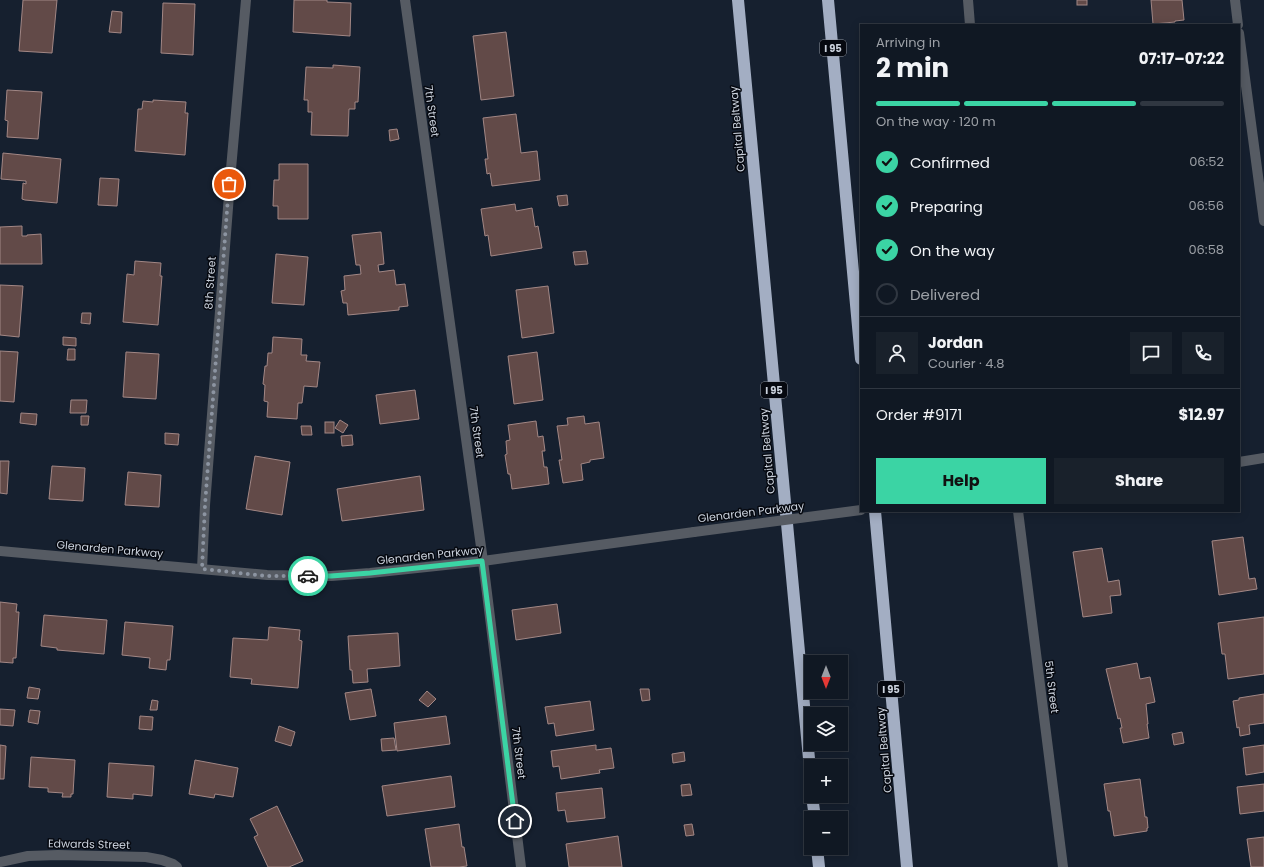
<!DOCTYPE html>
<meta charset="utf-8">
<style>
:root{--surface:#101823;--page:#19212b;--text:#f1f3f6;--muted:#9ca0a6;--line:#303741;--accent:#3bd4a4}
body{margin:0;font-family:Poppins,sans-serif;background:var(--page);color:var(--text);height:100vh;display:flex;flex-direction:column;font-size:15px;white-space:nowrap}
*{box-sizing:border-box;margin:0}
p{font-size:13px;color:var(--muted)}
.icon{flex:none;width:22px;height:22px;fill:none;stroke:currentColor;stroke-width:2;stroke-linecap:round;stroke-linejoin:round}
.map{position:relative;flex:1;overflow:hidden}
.panel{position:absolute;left:860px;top:24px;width:380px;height:488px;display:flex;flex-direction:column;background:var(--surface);border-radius:0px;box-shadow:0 2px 10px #0003,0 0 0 1px var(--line)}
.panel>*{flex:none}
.needle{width:26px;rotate:180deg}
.fabs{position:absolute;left:804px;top:655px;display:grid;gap:8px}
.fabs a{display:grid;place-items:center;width:44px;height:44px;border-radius:0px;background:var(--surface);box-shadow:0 2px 10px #0003,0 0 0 1px var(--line);font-size:20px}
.pin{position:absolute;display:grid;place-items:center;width:34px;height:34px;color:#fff;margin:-17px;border:2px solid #fff;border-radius:50%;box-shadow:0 1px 4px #0007}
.courier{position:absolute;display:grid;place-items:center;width:40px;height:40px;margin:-20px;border:3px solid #3bd4a4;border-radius:50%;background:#fff;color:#222;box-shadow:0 1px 5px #0007}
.headline em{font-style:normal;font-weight:700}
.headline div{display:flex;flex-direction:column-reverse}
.headline{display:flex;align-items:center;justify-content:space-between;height:68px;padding:0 16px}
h1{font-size:26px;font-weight:700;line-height:30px}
.bar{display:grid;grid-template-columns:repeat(4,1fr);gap:6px 4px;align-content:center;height:48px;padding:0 16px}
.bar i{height:5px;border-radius:3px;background:var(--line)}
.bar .active{background:var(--accent)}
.bar p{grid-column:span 4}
.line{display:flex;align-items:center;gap:10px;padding:0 16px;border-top:1px solid var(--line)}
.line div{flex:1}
.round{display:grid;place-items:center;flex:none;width:42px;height:42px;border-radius:0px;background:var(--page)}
ol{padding:0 16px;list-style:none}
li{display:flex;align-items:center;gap:12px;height:44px}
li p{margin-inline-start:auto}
li .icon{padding:4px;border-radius:50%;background:var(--accent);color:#111;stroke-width:4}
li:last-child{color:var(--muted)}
li i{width:22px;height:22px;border:2px solid var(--line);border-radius:50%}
.action{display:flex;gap:8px;margin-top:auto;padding:8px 16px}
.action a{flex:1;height:46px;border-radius:0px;background:var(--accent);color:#111;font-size:16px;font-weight:700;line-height:46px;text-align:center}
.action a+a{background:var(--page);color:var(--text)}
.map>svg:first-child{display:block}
.building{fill:#624a48;stroke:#a28785}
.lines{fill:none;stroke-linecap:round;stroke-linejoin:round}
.minor{stroke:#565b63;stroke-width:10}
.tertiary{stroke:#565b63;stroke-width:10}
.motorway{stroke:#a3aec3;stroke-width:12}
.tertiary-bridge{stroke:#565b63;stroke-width:10}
.done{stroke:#8c94a1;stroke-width:4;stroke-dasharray:0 7.2}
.route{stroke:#3bd4a4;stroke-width:5}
.labels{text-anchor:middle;stroke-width:3;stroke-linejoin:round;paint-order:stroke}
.shield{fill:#060910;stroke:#9196a0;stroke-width:1}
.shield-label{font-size:10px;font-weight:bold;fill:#ccd3de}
.street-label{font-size:11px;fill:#ccd3de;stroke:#060910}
</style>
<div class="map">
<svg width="1264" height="867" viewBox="0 0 1264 867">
<rect width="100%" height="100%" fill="#16202f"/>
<g class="building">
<path d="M23 0H57L52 53 19 51Z"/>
<path d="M294 0H327V2L351 3 350 36 293 32Z"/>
<rect x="1077" y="0" width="10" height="5"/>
<path d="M1151 0H1182L1184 20 1175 21V22L1153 24Z"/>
<path d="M163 3 195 4 193 55 161 53Z"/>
<path d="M112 11 122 12 121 33 109 32Z"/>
<path d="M506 32 514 96 481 100 473 36Z"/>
<path d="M333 65 360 67 358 102H355V109H349L348 136 311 135 312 112H308V100H304L306 67 333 68Z"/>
<path d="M7 90 42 92 38 139 7 137 8 121 5 120Z"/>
<path d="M153 100 186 102 185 113H188L185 155 135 151 138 109H142L143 101 153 102Z"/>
<path d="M516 114 521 153 537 151 540 180 492 186 490 173 487 174 485 159H488L483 118Z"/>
<path d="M397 129 399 139 390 141 389 130Z"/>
<path d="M3 153 61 159 57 203 25 200 22 199 23 183 26 184V181L1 179Z"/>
<path d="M279 164H308V219H278V206H273L274 180H279Z"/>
<path d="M100 178 119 179 117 206 98 205Z"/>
<path d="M567 195 568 205 559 206 557 196Z"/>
<path d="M515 204 516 211 532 208 535 227 538 226 542 248 491 256 488 235 485 236 481 209Z"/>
<path d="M22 226V236H27V235L41 234 42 264H0V227Z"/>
<path d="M381 232 384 264 378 265 379 272 394 270 396 285 405 284 408 306 399 307V310L348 315 347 303H343L341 291 345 290 344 276 361 274 360 265H356L352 235Z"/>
<path d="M586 251 588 264 575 265 573 252Z"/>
<path d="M276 254 308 257 304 305 272 303Z"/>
<path d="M135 261 161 263 160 276H162L158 325 123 322 127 274 134 275Z"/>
<path d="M0 285 23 286 19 337 0 335Z"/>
<path d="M548 286 554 333 522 338 516 290Z"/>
<path d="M82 313H91L90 324 81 323Z"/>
<path d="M63 337 76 338V346L63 345Z"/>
<path d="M273 337 302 339 301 355H307L306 361 320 362 317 387 304 386 302 403H298L297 419 267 417 268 402 264 401 265 385 263 384 265 366H267L268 353H272Z"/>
<path d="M68 349H75V360H67Z"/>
<path d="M0 351 18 352 14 402 0 401Z"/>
<path d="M126 352 159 354 156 399 123 397Z"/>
<path d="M537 352 543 400 514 404 508 356Z"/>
<path d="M415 390 419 419 380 424 376 395Z"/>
<path d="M71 400H87L86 413H70Z"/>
<path d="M21 413 37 414 36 425 20 423Z"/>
<path d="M81 416H89L88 425H81Z"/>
<path d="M584 416 585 424 599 422 604 458 590 460V462L581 464 583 480 563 483 559 460H562L557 426 568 425 567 418Z"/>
<path d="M340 420 348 425 343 433 335 428Z"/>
<path d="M536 421 538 437 543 436 545 451H542L544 467H547L549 484 512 489 510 474H508L505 455 507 454 506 441 510 440 508 425Z"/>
<rect x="325" y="422" width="9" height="11"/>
<path d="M301 426H311L312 435H302Z"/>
<path d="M165 433 179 434 178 445 165 444Z"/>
<path d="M352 435 353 445 342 446 341 436Z"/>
<path d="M255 456 290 462 282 515 246 509Z"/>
<path d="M0 461H9L7 494 0 493Z"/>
<path d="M52 466 85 468 83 501 49 499Z"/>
<path d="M128 472 161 475 159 507 125 505Z"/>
<path d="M420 476 424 510 342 521 337 489Z"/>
<path d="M1243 537 1249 579 1255 578 1257 589 1219 595 1212 541Z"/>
<path d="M1102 548 1108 582 1119 580 1121 595 1110 596 1112 613 1083 617 1073 552Z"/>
<path d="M0 602 17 604 16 612H19L16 658H13V663L0 662Z"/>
<path d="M557 604 561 633 516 640 512 610Z"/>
<path d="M44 615 107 620 104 654 57 650V648L41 646Z"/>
<path d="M1264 617V674L1228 679 1225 654H1222L1218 623Z"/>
<path d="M125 622 173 626 170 660H167L166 670 149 668 150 658 122 655Z"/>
<path d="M269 627 300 630 299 640 302 641 298 688 251 684 252 679 230 677 233 638 268 640Z"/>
<path d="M398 633 400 666 367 669 368 682 353 683 352 670H350L348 636Z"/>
<path d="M1137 663 1140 679 1150 677 1155 702 1146 704 1148 724H1147L1149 738 1123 743 1120 728H1122L1120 718 1118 719 1106 669Z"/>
<path d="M29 687 40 689 38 699 27 698Z"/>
<path d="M371 689 376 716 350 720 345 693Z"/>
<path d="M640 689H649L650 700 642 701Z"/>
<path d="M427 691 436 699 428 707 419 700Z"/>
<path d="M1264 694V723L1249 725 1250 734 1240 736 1239 727 1237 728 1233 701 1239 700V698Z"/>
<path d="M152 700 158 701 157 710H150Z"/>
<path d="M590 701 594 730 556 736 554 723 548 724 545 707Z"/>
<path d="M0 709 15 710 13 726 0 725Z"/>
<path d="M30 710 40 711 38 724 28 722Z"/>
<path d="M140 716 153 717 152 730 139 729Z"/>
<path d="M446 716 450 744 397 751 394 723Z"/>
<path d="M279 726 295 732 291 746 275 741Z"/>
<path d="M1182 732 1184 743 1174 745 1172 734Z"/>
<path d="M394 738 396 750 382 751 381 739Z"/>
<path d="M0 745 6 746 4 779H0Z"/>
<path d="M596 745V750L611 748 614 768 599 770 600 773 561 779 559 766 553 767 551 751Z"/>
<path d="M1264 745V772L1246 775 1243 748Z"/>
<path d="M684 752 685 761 673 763 672 754Z"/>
<path d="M31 757 75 760 73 794H71V797H62L63 793 48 792V788L29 787Z"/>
<path d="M195 760 238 768 233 797 215 794 214 798 189 794Z"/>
<path d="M109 763 154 766 152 796 133 794V799L107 797Z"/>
<path d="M451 776 455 807 387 816 382 786Z"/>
<path d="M1140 779 1145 817H1147L1148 828H1147V831L1114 836 1110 811H1108L1104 784Z"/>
<path d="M690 784 692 795 682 796 681 785Z"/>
<path d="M1264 784V811L1240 814 1237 787Z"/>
<path d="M602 788 605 818 567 822 565 810 558 811 556 793Z"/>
<path d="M277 806 303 861 289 867H268L254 837 258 835 250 819Z"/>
<path d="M459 824 462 847H464L467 866 459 867H431L425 829Z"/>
<path d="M692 824 694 835 686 836 684 825Z"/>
<path d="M618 836 622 867H569L566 844Z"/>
<path d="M1264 837V867H1251L1247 839Z"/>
</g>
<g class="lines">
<g class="minor">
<path d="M405 0 483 561 521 867"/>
<path d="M968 0 970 25"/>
<path d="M1235 0 1238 25"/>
<path d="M1239 33 1264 221"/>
<path d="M1018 511 1063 867"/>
<path d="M202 569 205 505 231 169 246 0"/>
<path d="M0 862 28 856 58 855 146 857 162 860 173 864 177 867"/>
</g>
<g class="tertiary">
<path d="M1239 462 1264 458"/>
<path d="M0 551 267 575 331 576 370 573 483 561 694 532"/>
</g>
<g class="motorway">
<path d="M738 0 811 780"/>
<path d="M828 0 861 359"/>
<path d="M875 511 907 867"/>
<path d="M812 796 815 818"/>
<path d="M817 848 819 867"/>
</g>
<path class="tertiary-bridge" d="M694 532 861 510"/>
</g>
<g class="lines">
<path class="done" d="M229 184 205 505 202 569 267 576H308"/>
<path class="route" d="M308 576H331L370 573 482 561 515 821"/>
</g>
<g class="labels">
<g class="shield">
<rect x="820" y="40" width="26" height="16" rx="3"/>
<rect x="761" y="382" width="26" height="16" rx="3"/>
<rect x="878" y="681" width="26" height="16" rx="3"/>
</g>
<g class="shield-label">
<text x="833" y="52">I 95</text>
<text x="774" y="394">I 95</text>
<text x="891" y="693">I 95</text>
</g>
<g class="street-label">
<text transform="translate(432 111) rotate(82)" y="4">7th Street</text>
<text transform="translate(737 129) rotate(-95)" y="4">Capital Beltway</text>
<text transform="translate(210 283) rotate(-86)" y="4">8th Street</text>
<text transform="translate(477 432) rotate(82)" y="4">7th Street</text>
<text transform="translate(767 451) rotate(-95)" y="4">Capital Beltway</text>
<text transform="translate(751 512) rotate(-7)" y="4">Glenarden Parkway</text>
<text transform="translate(110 549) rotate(5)" y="4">Glenarden Parkway</text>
<text transform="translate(430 555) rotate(-6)" y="4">Glenarden Parkway</text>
<text transform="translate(1052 687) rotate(83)" y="4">5th Street</text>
<text transform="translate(884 750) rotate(-95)" y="4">Capital Beltway</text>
<text transform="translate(519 753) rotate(83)" y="4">7th Street</text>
<text transform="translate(89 844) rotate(1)" y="4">Edwards Street</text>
</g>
</g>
</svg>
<div class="fabs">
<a><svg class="needle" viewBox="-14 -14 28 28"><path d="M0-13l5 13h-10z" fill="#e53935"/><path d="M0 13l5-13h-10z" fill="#9ca0a6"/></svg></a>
<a><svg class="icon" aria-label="layers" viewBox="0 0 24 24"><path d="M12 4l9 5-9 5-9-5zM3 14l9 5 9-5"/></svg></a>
<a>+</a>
<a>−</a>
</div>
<div class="pin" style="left:229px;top:184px;background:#ea580c"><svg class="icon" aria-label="bag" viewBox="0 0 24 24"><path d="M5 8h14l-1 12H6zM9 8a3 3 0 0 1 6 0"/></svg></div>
<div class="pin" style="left:515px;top:821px;background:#1f2937"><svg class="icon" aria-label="home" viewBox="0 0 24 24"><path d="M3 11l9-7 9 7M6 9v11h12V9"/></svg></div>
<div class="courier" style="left:308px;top:576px"><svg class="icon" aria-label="car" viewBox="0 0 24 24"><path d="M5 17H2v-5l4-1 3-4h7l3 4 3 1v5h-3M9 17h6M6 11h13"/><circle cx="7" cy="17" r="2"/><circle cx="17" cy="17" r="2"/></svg></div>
<section class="panel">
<div class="headline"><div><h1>2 min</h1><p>Arriving in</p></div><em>07:17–07:22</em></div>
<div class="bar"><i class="active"></i><i class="active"></i><i class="active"></i><i></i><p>On the way · 120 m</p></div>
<ol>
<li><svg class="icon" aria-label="check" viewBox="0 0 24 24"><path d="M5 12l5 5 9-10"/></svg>Confirmed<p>06:52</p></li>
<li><svg class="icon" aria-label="check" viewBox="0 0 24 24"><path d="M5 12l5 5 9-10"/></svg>Preparing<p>06:56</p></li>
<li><svg class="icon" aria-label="check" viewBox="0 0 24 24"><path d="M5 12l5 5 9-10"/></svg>On the way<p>06:58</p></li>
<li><i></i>Delivered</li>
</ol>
<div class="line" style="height:72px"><a class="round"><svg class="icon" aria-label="person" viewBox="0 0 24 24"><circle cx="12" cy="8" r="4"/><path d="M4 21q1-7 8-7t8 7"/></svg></a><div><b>Jordan</b><p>Courier · 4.8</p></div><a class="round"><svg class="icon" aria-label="chat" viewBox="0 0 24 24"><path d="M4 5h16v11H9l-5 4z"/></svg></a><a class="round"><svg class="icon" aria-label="phone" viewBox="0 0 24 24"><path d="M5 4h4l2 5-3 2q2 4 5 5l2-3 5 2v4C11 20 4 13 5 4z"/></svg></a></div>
<div class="line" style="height:52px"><div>Order #9171</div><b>$12.97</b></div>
<div class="action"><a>Help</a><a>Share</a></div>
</section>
</div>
